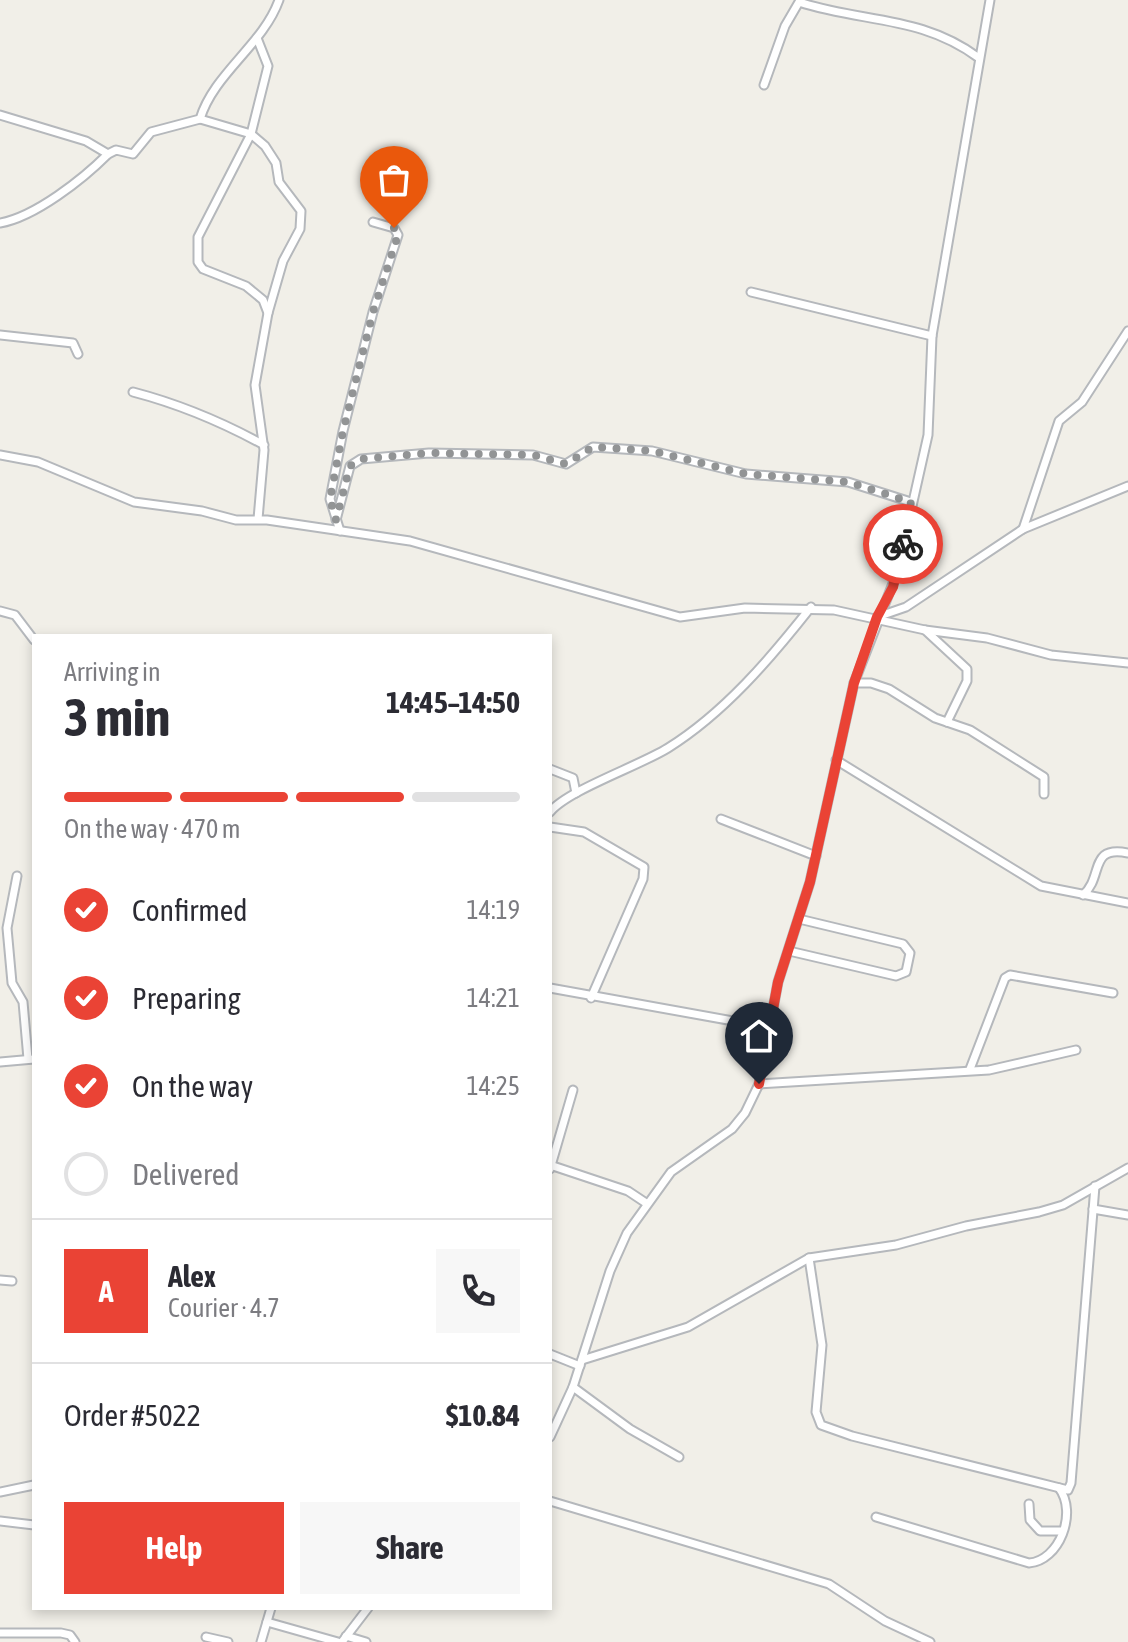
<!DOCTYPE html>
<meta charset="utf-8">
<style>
:root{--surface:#fff;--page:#f7f7f7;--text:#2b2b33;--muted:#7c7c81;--line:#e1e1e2;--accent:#ea4335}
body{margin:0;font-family:"Asap Condensed",sans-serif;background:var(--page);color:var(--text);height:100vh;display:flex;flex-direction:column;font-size:30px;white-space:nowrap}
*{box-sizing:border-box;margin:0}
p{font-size:26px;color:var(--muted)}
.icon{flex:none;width:44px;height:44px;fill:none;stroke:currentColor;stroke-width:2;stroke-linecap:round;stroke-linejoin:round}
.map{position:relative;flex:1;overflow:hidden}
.details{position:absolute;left:32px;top:634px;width:520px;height:976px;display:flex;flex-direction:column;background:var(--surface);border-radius:0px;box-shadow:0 4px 12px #0003}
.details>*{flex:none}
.pin{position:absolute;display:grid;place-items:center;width:68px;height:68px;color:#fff;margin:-82px -34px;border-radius:50% 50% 50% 0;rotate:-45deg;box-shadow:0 0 8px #0007}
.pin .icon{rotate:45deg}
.courier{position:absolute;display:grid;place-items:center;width:80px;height:80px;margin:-40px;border:6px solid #ea4335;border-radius:50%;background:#fff;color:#222;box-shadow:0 2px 10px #0007}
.overview em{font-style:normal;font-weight:700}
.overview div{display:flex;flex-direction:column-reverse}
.overview{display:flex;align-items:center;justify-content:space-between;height:136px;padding:0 32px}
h1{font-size:52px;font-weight:700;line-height:60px}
.bar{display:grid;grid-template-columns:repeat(4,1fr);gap:12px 8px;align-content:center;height:96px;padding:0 32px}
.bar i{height:10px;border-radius:6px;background:var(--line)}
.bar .on{background:var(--accent)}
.bar p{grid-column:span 4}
.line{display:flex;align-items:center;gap:20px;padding:0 32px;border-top:2px solid var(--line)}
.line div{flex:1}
.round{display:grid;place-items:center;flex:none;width:84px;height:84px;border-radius:0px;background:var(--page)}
ol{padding:0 32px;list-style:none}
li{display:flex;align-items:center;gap:24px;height:88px}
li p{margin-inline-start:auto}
li .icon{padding:8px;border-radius:50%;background:var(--accent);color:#fff;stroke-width:4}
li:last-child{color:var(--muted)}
li i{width:44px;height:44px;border:4px solid var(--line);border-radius:50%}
.cta{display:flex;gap:16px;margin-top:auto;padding:16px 32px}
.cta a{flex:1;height:92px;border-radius:0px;background:var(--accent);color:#fff;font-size:32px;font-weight:700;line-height:92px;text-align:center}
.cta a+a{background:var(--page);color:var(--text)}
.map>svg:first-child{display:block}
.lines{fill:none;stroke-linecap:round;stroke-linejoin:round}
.street-casing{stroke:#b5b8bc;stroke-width:11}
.street{stroke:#fff;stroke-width:7}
.done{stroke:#929495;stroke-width:8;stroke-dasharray:0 14.4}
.route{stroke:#ea4335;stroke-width:10}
</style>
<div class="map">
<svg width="1128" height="1642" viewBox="0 0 1128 1642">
<rect width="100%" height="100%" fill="#f1efe8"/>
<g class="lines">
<g class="street-casing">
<g id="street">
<path d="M257 38 268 66 251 134 198 237V262L203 269 246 286 263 300 268 313 255 385 264 450 258 519"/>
<path d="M764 85 785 26 799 2C863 23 921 15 979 58"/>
<path d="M0 115 86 141 108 154"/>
<path d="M200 119 251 134 265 146 276 163 279 182 301 211 300 229 283 261 268 313"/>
<path d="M0 223C35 217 83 179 108 154L116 150 133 154 151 132 200 119C214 73 263 45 279 0"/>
<path d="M751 292 932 336"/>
<path d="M0 335 73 343 78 354"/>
<path d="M133 392C179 404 222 422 264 445"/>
<path d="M0 455 38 462 134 502 202 511 236 520H267L410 541 680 617 745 608 834 610 925 630 987 638 1051 655 1128 663"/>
<path d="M336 520 350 466 361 459 429 453 533 455 566 464 593 447 652 451 746 474 848 482 911 502"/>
<path d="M1023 529 1059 421 1082 402 1128 331"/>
<path d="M340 531 330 499 343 431 373 312 398 235 394 228 373 222"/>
<path d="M0 611 15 615 34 640"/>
<path d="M877 617 906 607 1023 529 1128 486"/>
<path d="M925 630 967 669V681L947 722"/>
<path d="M854 683H871L889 689 935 718 970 730 1044 777V794"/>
<path d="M836 760 1041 886 1128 903"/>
<path d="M550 769 573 778 576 793"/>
<path d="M550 812C568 790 639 766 668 748 724 713 770 659 811 607"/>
<path d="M721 819 816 856"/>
<path d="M550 827 584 832 644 867 643 879 591 998"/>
<path d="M17 876 7 928 12 983 23 1002 28 1059"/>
<path d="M1083 895C1104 877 1088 845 1128 853"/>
<path d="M789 951 896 976 906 972 910 953 903 944 799 919"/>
<path d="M550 988 772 1028"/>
<path d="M0 1062 34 1059"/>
<path d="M970 1069 1005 978 1010 975 1113 993"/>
<path d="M759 1084 989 1070 1076 1050"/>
<path d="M550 1165 628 1191 646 1203"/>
<path d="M550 1169 573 1090"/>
<path d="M1093 1209 1128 1215"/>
<path d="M809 1258 822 1345 816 1412 821 1425 852 1436 1068 1490 1071 1483 1095 1186"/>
<path d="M0 1280 12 1281"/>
<path d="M550 1354 580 1366"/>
<path d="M582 1360 688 1327 809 1258 896 1245 966 1226 1039 1212 1063 1205 1128 1168"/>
<path d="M573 1387 630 1429 679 1457"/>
<path d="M550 1437 573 1387 610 1271 627 1233 671 1172 732 1129 745 1113 759 1084 778 982 810 882 854 683 897 573 928 435 932 336 990 0"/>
<path d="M0 1492 34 1485"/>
<path d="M550 1501 829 1584 885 1621 930 1642"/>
<path d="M1029 1504 1030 1520 1040 1531H1062"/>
<path d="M876 1517 1029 1563C1059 1561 1078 1513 1059 1488"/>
<path d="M0 1521 34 1525"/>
<path d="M267 1622 338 1642"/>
<path d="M0 1633H61L70 1635 75 1642"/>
<path d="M346 1636 366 1642"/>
<path d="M206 1637 228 1642"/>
<path d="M261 1642 271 1608"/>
<path d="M342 1642 368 1608"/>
</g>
</g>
<use href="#street" class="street"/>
</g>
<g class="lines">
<path class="done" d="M394 228 398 235 373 312 343 431 330 499 336 520 350 466 361 459 429 453 533 455 566 464 593 447 652 451 746 474 848 482 911 502 903 544"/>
<path class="route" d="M759 1084 778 982 810 882 854 683 877 617 893 587 903 544"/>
</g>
</svg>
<div class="pin" style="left:394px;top:228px;background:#ea580c"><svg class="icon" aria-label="bag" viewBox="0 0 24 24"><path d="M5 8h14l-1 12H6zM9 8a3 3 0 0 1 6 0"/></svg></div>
<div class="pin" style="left:759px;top:1084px;background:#1f2937"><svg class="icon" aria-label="home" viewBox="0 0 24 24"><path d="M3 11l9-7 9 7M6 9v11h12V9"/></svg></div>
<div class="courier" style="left:903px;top:544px"><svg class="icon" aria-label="bike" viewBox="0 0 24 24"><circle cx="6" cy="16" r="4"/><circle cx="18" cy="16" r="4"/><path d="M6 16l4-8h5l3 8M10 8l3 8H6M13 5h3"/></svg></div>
<section class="details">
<div class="overview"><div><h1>3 min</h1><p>Arriving in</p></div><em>14:45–14:50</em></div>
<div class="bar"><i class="on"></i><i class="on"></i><i class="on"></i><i></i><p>On the way · 470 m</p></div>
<ol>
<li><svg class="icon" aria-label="check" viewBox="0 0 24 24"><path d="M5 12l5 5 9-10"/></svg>Confirmed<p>14:19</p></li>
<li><svg class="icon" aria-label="check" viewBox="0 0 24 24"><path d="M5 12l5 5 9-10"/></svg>Preparing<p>14:21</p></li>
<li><svg class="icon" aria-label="check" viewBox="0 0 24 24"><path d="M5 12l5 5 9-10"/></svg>On the way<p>14:25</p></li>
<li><i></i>Delivered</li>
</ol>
<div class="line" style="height:144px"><b class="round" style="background:var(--accent);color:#fff">A</b><div><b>Alex</b><p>Courier · 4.7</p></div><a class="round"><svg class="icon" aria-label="phone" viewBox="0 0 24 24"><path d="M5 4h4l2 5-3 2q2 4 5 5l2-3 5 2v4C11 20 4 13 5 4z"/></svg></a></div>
<div class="line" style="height:104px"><div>Order #5022</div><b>$10.84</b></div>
<div class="cta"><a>Help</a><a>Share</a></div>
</section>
</div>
